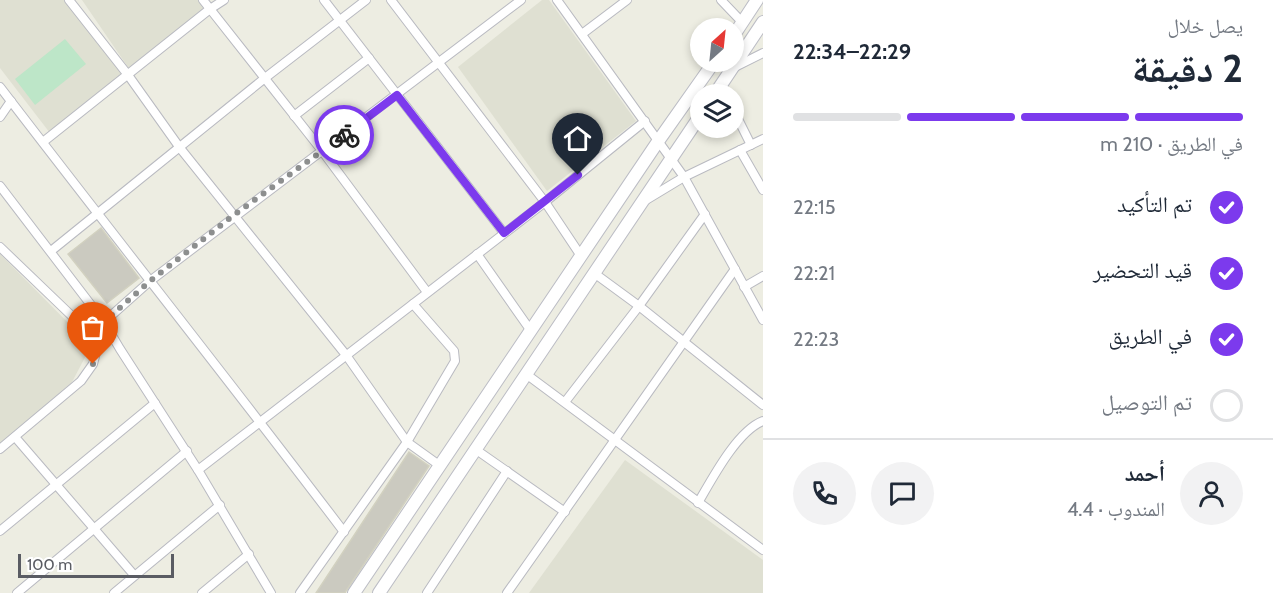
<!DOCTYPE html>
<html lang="ar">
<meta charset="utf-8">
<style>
:root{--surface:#fff;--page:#f2f2f3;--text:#1f2937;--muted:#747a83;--line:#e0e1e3;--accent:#7c3aed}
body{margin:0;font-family:Cabin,"Noto Naskh Arabic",sans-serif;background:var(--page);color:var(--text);direction:rtl;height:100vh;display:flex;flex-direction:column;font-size:22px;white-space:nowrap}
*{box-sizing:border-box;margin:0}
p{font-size:20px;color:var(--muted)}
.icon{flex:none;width:33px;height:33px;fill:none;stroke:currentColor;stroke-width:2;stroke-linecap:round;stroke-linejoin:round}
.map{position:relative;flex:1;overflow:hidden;direction:ltr}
.sheet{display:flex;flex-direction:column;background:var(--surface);width:510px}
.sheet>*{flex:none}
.needle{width:39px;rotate:27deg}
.buttons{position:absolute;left:690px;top:18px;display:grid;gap:12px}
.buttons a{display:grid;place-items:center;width:54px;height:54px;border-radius:50%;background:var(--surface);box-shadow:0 3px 9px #0003;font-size:30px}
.scale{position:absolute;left:18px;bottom:15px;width:156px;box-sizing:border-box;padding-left:6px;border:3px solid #5a5c63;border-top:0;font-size:16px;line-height:21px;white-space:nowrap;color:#5a5c63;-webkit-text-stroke:4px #fff;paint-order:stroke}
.pin{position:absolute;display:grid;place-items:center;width:51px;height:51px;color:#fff;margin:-62px -26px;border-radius:50% 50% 50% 0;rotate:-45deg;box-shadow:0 0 6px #0007}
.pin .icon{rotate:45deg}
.courier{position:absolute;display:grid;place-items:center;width:60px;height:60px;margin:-30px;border:4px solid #7c3aed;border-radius:50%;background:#fff;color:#222;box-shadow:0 2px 8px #0007}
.headline em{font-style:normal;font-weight:800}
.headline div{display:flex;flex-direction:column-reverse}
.headline{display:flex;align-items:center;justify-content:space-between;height:102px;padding:0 30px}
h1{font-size:39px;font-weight:800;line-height:45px}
.bar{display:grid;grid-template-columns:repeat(4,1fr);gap:9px 6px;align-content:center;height:72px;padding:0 30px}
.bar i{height:8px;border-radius:4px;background:var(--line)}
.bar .on{background:var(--accent)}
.bar p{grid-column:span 4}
.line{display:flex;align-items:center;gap:15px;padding:0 30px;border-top:2px solid var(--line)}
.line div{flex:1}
.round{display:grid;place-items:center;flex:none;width:63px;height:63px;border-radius:32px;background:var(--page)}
ol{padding:0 30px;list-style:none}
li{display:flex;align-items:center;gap:18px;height:66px}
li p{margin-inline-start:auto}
li .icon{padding:6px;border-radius:50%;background:var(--accent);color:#fff;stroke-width:4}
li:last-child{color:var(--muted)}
li i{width:33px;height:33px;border:3px solid var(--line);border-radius:50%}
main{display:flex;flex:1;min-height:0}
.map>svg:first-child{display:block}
.education{fill:#dfe0d2}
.green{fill:#bde6c8}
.building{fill:#cbcac0;stroke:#d2d1c0;stroke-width:1.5}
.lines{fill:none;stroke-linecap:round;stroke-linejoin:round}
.street-casing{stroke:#b9bac1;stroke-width:10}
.secondary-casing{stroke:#bcbdc5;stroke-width:14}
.street{stroke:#fff;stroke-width:8}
.secondary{stroke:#fff;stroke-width:12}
.done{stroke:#8d8f8f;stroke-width:6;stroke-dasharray:0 10.8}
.route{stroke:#7c3aed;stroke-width:8}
</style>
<main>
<section class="sheet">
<div class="headline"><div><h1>2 دقيقة</h1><p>يصل خلال</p></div><em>22:29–22:34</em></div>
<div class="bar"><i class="on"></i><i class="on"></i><i class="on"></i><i></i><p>في الطريق · 210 m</p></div>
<ol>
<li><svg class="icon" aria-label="check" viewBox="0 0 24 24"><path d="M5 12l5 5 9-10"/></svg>تم التأكيد<p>22:15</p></li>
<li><svg class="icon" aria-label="check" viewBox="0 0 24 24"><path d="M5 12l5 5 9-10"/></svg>قيد التحضير<p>22:21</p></li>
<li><svg class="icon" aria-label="check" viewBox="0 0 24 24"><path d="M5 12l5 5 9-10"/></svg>في الطريق<p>22:23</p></li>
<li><i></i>تم التوصيل</li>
</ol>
<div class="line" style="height:108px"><a class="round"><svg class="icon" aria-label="person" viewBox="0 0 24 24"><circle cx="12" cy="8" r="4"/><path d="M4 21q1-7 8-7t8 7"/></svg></a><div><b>أحمد</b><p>المندوب · 4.4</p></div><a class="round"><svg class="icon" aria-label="chat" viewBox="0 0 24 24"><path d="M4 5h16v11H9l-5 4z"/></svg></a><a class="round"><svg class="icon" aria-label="phone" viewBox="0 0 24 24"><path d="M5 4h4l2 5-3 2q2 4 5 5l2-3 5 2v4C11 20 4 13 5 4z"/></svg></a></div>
</section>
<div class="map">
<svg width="763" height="593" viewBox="0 0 763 593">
<rect width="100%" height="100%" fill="#edede2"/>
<g class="education">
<path d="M0 0H66L128 77 50 133 0 68Z"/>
<path d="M82 0H198L207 12 132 73Z"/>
<path d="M542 0H549L636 121 547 191 458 67Z"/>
<path d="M0 254 91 346 72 382 0 445Z"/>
<path d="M625 460 763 560V593H529Z"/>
</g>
<path class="green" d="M65 39 86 64 35 105 15 79Z"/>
<g class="building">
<path d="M101 228 139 278 107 303 68 254Z"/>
<path d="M409 452 429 466 346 591 345 593H316Z"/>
</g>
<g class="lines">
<g class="street-casing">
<g id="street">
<path d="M69 0 128 75 180 148 346 355 407 442 439 465"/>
<path d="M203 0 323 152 427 292"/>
<path d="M324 0 504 233"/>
<path d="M391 0 545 202 581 256"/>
<path d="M557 0 684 177 763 320"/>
<path d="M721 0 742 22"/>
<path d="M582 34 627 0"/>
<path d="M733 68 763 53"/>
<path d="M0 87C114 236 231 383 344 532"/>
<path d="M734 111 751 145"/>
<path d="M294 116 369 58"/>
<path d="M0 117 11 101"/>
<path d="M43 142 210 9 224 0"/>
<path d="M740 150 763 190"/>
<path d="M0 186 104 322 120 349 198 470 271 593"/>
<path d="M646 200 684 177 763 139"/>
<path d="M0 247 75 319 98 344"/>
<path d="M51 251 265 78 366 0"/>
<path d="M477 254 531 331"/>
<path d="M594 273 639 306 763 405"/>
<path d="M744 287 763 276"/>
<path d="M526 374 763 550"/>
<path d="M565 402 639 306 705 214"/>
<path d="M15 437 134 575"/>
<path d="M0 449 81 381 93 364 104 322 150 281 521 0"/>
<path d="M475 449 565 512"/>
<path d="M198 470 545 202 645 121"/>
<path d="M698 503C712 479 737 431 763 421"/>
<path d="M0 531 155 403"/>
<path d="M17 593 187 451"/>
<path d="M114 593 220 505"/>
<path d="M202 593 249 554"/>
<path d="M300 593 407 442 455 361 454 351 413 304"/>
<path d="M427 593 507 471"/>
<path d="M507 593 735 269"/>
</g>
</g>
<g class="secondary-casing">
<g id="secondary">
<path d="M734 35 757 0"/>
<path d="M715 94 763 22"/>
<path d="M354 593 659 140 714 62"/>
<path d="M379 593 700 116"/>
</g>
</g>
<use href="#street" class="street"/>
<use href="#secondary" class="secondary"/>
</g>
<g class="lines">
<path class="done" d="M93 364 104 322 150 281 234 215 344 135"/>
<path class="route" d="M344 135 397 95 504 233 578 175"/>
</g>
</svg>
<div class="buttons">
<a><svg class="needle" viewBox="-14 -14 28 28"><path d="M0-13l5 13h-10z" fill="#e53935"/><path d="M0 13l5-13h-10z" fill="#747a83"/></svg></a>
<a><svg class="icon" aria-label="layers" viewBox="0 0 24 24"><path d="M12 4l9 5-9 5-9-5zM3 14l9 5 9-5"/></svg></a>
</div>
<div class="scale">100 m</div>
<div class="pin" style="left:93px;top:364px;background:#ea580c"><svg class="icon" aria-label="bag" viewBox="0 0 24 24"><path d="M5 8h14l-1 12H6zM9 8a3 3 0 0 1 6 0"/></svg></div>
<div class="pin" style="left:578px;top:175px;background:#1f2937"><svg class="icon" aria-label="home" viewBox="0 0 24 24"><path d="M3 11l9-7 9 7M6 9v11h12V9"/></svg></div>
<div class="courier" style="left:344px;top:135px"><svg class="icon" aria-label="bike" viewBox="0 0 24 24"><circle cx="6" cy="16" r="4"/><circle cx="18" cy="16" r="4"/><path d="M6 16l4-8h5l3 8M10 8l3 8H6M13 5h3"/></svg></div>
</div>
</main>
